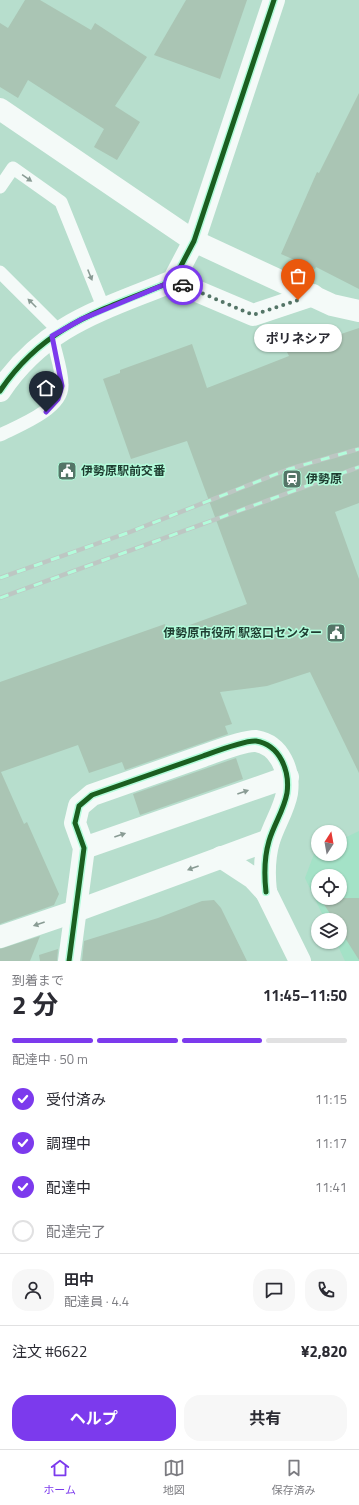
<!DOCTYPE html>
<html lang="ja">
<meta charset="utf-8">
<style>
:root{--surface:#fff;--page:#f7f7f7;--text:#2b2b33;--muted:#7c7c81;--line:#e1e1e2;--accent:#7c3aed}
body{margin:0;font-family:"Titillium Web","Noto Sans JP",sans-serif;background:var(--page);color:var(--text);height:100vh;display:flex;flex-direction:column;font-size:15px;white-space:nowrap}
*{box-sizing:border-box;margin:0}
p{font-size:13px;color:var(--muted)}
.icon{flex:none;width:22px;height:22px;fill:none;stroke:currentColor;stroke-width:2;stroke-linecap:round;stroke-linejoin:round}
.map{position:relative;height:961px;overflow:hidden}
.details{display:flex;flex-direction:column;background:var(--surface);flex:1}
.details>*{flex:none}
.needle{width:26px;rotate:11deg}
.fabs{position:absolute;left:311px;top:825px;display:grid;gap:8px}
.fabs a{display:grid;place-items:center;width:36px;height:36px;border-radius:50%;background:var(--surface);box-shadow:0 1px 3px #0004;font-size:20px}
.pin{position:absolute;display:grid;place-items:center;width:34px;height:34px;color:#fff;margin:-41px -17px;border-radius:50% 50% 50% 0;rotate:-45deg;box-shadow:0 0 4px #0007}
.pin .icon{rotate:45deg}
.courier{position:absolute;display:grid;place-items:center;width:40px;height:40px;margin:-20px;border:3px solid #7c3aed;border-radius:50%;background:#fff;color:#222;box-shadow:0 1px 5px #0007}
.bubble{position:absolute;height:28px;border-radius:14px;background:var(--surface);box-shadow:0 1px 3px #0004;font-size:13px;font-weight:700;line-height:28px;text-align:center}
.overview em{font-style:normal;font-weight:700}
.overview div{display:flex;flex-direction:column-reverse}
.overview{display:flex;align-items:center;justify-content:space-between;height:68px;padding:0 12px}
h1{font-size:26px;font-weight:700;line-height:30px}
.bar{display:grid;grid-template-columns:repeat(4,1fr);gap:6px 4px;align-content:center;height:48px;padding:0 12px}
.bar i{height:5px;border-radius:3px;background:var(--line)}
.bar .selected{background:var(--accent)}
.bar p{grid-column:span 4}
.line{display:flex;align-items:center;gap:10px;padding:0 12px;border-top:1px solid var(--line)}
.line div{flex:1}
.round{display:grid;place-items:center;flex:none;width:42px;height:42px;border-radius:16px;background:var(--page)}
ol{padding:0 12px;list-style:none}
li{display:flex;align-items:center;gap:12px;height:44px}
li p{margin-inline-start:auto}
li .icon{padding:4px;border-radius:50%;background:var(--accent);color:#fff;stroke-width:4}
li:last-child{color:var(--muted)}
li i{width:22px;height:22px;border:2px solid var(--line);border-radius:50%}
.button{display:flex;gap:8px;margin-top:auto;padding:8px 12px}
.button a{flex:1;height:46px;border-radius:16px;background:var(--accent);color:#fff;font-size:16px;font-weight:700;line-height:46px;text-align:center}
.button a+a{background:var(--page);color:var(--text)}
.menu{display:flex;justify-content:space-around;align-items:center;height:56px;border-top:1px solid var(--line);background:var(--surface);font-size:11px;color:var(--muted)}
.menu a{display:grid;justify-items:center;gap:2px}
.menu .selected{color:var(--accent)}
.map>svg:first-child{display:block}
.built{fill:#a4e2c7;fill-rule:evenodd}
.building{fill:#aac5b4}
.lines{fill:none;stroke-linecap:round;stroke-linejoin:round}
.lane{stroke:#f4faf8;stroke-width:13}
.street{stroke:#f4faf8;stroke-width:22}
.secondary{stroke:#f4faf8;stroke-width:22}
.rail-casing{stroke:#bdc7c3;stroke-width:4.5}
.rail{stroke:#b3fcdb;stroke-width:3;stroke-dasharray:9;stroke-linecap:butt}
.cycleway-casing{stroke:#b3fcdb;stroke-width:8}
.cycleway{stroke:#1b5e20;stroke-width:5}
.oneway{fill:#899b94}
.done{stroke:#547567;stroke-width:4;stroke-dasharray:0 7.2}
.route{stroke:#7c3aed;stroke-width:5}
.labels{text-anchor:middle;stroke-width:3;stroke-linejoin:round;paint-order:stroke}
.poi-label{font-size:12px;font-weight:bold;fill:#1e3c30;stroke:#b3fcdb;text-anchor:start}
</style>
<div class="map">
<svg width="359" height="961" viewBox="0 0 359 961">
<rect width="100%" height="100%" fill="#b7decd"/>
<path class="built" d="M359 831V961H345L336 942H340V920H325L305 878 314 854 318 852V854H340V840ZM318 876H340V898H318Z"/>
<g class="building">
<path d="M25 0H40L91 30 95 23 147 57 115 106 140 122 117 160 94 147 104 129 28 80 18 98 0 87V23L8 28Z"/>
<path d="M186 0H247L220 79 154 55Z"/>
<path d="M359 93V289L316 267 315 269 281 254 317 172 319 173Z"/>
<path d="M359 328V503L335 512 359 579V773L310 672 267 686 220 692 232 724 225 726 228 734 125 770 122 762 89 773 78 745 1 772 24 824 27 822 59 894 54 905 0 924V682L165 624 168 633 247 604 187 441 131 459 103 379 120 373V370L192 344 207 388 289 356 287 352Z"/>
<path d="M236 758 243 779 140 815 133 794Z"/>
<path d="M320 898H359V960L340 930V920H334Z"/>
<path d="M214 900 221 908 247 961H82L84 941 158 918 202 901Z"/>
<path d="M40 936 30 961H0V949Z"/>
<path d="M58 949 57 961H40L39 955Z"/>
</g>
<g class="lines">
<g class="lane">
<path d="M0 187 13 168 61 202 104 309"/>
<path d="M0 272 59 331"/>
<path d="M0 435C18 426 63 409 62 385 62 369 55 352 52 336"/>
</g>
<g class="street">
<path d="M0 109 194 241 332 305 359 311"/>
<path d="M173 281 253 315 313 295"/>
<path d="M84 848 288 777"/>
<path d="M221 857 253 878 266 892"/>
<path d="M0 937 76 911 269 840"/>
<path d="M69 961 84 848 75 823 79 806 92 795C129 782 166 769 203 756 214 752 245 740 256 741 280 745 290 771 287 793 284 810 274 824 269 841 264 858 264 874 266 892"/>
</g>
<g class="secondary">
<path d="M0 391C45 324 103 310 173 281L194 241 274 0"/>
<path d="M266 892 300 961"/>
</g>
<g class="rail-casing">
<g id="rail">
<path d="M0 578 130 532 289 469 359 449"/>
<path d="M0 598 359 467"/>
</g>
</g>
<use href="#rail" class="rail"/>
<g class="cycleway-casing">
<g id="cycleway">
<path d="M0 391C45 324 103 310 173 281L194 241 274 0"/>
<path d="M69 961 84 848 75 823 79 806 92 795C129 782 166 769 203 756 214 752 245 740 256 741 280 745 290 771 287 793 284 810 274 824 269 841 264 858 264 874 266 892"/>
</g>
</g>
<use href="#cycleway" class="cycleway"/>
</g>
<defs><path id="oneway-solid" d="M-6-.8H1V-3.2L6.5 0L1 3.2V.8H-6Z"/></defs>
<g class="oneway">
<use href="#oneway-solid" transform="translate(27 178) rotate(35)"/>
<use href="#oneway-solid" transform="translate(90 275) rotate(68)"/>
<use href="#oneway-solid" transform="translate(32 303) rotate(-135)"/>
<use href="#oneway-solid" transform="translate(243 792) rotate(-19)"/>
<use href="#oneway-solid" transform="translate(120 835) rotate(-19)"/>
<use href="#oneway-solid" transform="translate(193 868) rotate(160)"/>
<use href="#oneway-solid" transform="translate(39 924) rotate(161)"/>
</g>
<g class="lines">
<path class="done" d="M183 285 253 315 298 300"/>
<path class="route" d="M46 412 58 399 62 386 52 336 82 319 173 281 183 285"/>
</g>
<defs>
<g id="civic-square" transform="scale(1)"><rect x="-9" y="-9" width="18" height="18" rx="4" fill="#547567" stroke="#b3fcdb"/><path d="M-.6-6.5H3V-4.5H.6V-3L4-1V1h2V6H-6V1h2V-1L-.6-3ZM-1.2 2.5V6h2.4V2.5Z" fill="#fff"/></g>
<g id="station-square" transform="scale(1)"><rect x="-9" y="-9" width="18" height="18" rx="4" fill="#547567" stroke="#b3fcdb"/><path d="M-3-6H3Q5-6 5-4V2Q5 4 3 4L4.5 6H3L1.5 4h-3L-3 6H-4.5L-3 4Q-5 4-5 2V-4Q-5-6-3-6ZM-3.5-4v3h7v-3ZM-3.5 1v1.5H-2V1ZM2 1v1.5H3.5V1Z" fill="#fff"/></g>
</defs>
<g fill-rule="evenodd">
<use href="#civic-square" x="67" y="471"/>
<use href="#station-square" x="292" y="479"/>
<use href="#civic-square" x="336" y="633"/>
</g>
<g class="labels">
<g class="poi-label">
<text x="81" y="475">伊勢原駅前交番</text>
<text x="306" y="483">伊勢原</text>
<text x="322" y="637" text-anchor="end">伊勢原市役所 駅窓口センター</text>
</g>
</g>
</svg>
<div class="fabs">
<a><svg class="needle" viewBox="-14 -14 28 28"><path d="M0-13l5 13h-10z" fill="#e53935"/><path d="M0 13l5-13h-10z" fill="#7c7c81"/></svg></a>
<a><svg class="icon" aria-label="locate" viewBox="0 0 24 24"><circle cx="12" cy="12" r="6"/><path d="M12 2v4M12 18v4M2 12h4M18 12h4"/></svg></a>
<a><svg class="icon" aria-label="layers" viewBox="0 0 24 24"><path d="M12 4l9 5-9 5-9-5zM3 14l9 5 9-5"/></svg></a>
</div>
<div class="pin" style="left:298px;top:300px;background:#ea580c"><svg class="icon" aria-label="bag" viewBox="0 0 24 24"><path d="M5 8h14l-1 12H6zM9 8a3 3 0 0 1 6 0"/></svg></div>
<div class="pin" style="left:46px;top:412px;background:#1f2937"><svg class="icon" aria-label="home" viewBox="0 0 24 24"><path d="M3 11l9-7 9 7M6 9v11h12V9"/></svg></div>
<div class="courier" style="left:183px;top:285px"><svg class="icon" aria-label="car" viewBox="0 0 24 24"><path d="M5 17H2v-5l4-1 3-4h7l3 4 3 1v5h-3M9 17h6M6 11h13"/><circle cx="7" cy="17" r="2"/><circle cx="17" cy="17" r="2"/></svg></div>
<div class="bubble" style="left:254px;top:324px;width:88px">ポリネシア</div>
</div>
<section class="details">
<div class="overview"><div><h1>2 分</h1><p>到着まで</p></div><em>11:45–11:50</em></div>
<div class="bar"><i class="selected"></i><i class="selected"></i><i class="selected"></i><i></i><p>配達中 · 50 m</p></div>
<ol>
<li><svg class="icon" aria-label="check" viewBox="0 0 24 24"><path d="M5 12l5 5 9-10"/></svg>受付済み<p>11:15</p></li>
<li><svg class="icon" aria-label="check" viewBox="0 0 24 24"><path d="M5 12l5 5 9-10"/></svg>調理中<p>11:17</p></li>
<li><svg class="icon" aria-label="check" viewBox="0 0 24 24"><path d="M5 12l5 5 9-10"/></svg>配達中<p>11:41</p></li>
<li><i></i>配達完了</li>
</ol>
<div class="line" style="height:72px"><a class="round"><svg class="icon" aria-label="person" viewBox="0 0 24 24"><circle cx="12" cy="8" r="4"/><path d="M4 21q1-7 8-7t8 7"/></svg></a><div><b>田中</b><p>配達員 · 4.4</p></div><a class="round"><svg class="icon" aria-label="chat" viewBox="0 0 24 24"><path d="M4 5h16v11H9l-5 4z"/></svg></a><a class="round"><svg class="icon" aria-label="phone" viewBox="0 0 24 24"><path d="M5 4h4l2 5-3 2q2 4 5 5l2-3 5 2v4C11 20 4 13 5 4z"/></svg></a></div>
<div class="line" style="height:52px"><div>注文 #6622</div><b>¥2,820</b></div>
<div class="button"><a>ヘルプ</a><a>共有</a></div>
</section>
<nav class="menu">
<a class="selected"><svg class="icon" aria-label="home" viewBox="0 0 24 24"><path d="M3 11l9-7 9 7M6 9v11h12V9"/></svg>ホーム</a>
<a><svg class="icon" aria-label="map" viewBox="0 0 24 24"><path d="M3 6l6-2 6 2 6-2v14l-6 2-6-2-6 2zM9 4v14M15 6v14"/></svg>地図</a>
<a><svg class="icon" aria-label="saved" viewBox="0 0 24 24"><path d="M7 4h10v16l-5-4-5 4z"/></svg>保存済み</a>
</nav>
